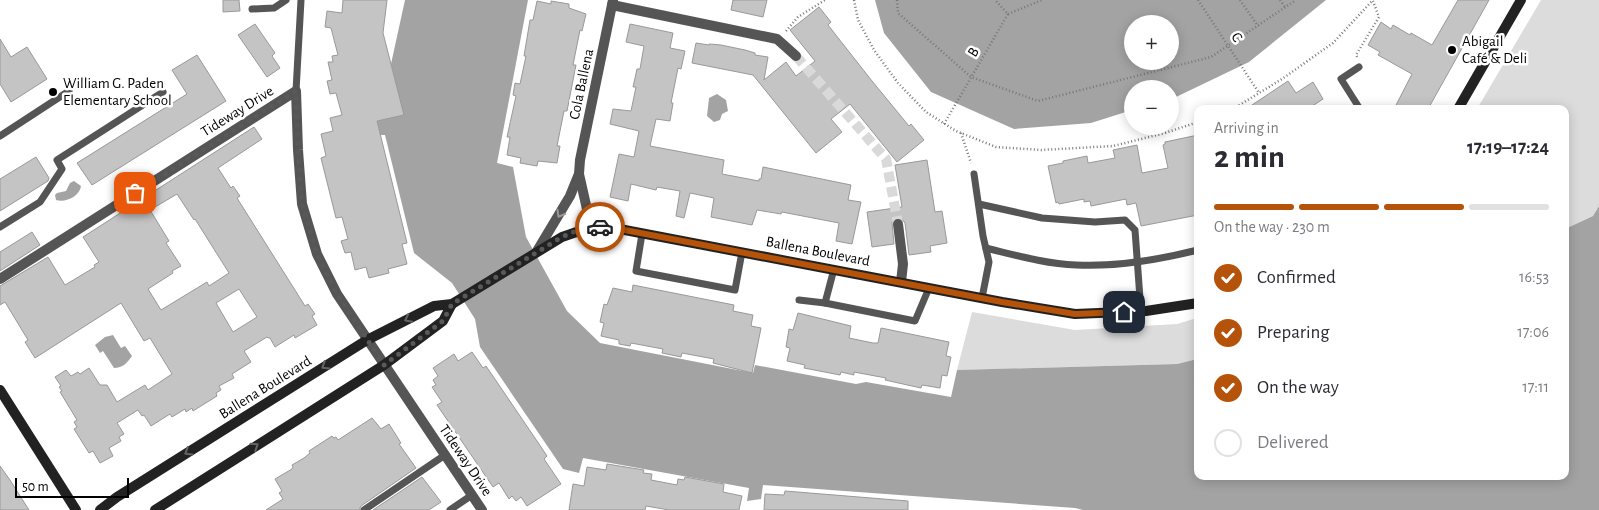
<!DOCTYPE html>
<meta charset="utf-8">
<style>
:root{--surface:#fff;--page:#f2f2f3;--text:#2b2b33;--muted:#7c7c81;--line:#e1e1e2;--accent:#b45309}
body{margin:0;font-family:"Alegreya Sans",sans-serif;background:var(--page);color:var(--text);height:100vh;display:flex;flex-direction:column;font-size:19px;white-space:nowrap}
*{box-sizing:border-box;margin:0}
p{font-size:16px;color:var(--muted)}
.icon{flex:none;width:28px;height:28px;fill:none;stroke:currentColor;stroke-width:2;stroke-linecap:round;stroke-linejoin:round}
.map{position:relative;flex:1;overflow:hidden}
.drawer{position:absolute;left:1194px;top:105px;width:375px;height:375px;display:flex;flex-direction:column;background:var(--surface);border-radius:10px;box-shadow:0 2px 12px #0003}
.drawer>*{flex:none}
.tools{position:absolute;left:1124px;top:15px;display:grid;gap:10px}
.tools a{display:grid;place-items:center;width:55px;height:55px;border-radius:50%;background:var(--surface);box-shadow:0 2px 12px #0003;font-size:25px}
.scale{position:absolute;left:15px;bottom:12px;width:114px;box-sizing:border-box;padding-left:5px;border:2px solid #000;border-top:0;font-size:14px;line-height:18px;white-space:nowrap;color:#000;-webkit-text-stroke:4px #fff;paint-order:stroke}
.pin{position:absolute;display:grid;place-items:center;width:42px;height:42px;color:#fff;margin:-21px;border-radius:10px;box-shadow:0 2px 8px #0006}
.courier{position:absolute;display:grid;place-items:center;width:50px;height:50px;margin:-25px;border:4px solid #b45309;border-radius:50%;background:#fff;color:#222;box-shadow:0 1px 6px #0007}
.head em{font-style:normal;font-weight:700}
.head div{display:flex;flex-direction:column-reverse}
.head{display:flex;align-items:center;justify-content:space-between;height:85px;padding:0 20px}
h1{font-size:32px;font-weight:700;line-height:38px}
.bar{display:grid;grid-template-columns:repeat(4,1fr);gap:8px 5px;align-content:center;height:60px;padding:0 20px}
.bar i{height:6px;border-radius:4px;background:var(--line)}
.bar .current{background:var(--accent)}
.bar p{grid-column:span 4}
ol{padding:0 20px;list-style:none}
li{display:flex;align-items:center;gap:15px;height:55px}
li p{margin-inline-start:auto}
li .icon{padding:5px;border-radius:50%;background:var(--accent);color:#fff;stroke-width:4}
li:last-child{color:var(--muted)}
li i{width:28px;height:28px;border:2px solid var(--line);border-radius:50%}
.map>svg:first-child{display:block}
.green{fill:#dcdcdc}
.water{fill:#a3a3a3;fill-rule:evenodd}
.building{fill:#c4c4c4;stroke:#999;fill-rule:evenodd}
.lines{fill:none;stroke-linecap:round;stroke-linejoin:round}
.street-tunnel{stroke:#d9d9d9;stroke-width:10;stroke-dasharray:10 5;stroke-linecap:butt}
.path{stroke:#777;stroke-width:2.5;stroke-dasharray:1 2.5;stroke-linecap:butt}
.lane{stroke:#555;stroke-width:7}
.street{stroke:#555;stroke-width:10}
.secondary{stroke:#222;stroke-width:10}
.oneway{stroke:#999}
.oneway2{stroke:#646464}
.done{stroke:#595959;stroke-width:5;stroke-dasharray:0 9}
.route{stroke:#b45309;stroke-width:6}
.poi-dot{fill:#000;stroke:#fff;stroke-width:2}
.labels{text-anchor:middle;stroke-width:5;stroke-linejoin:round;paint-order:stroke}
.street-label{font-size:15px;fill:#000;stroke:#fff}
.poi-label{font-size:15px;fill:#000;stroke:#fff;text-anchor:start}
</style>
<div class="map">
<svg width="1599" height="510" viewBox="0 0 1599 510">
<rect width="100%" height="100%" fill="#fff"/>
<g class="green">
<path d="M1541 0H1599V206L1593 216 1565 229V109H1477Z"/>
<path d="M972 312 1075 330 1177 324 1197 318V359L1177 364 957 370Z"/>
</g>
<g class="water">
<path d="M405 0H528L497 163 513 167 526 237 567 311 600 343 753 373 755 365 856 384 866 382 951 397 957 370 1177 364 1197 359 1198 476H1565V229L1593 216 1599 206V510H1083L1075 508 763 485 761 499 747 501 749 488 583 458 579 473 563 469 480 347 475 319 452 283 414 253 385 135H380L377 121 403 114 391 64Z"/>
<path d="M875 0H1326L1249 62 1176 97 1170 99V89H1132V110L1091 123 1014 129 931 92 884 33ZM1132 24H1170V61H1132Z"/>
<path d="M717 94 726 100 728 111 722 114 720 120 714 122 707 116 709 98Z"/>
<path d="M74 181 81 186C80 196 66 203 56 200L55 195 57 193 66 191 70 183Z"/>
<path d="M113 335 121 348 125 346 132 356C127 363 123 368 114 368L103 351 100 353 95 345 105 337Z"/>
</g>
<g class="building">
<path d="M223 0H239L240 11 223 12Z"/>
<path d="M343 0H387L383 33 404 115 377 121 407 243 402 244 407 264 388 269 389 273 369 278 366 267 355 270 351 252 345 253 341 241 348 239 342 217 336 218 321 158 326 156 321 134 333 131 330 118 342 115 336 93 330 94 327 81 332 80 328 62H333L332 56 338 55 331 28 325 27 327 11 342 13Z"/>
<path d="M733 0H767L763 17 731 10Z"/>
<path d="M1458 0H1489L1428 109H1394L1412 74 1378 55 1380 52 1368 45 1381 22 1391 29 1393 25 1410 35 1411 33 1432 45Z"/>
<path d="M537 1 551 4V1L569 4V8L586 14 582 31 580 30 573 65H576L567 111H564L557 146H560L557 163 538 161 537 166 520 163 521 158 507 155 510 137H507L516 96 513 95 515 83 520 84 526 56H524L530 20H533Z"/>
<path d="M819 7 831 22 828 25 872 81 909 126 911 124 924 140 897 162 850 104 831 119 842 132 816 153 753 75 692 63 696 43 709 45V44L721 45 745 50 755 53V55L768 57 764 80 786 62 796 76 815 61 790 30Z"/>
<path d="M255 24 275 53 272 56 280 68 267 77 238 35Z"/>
<path d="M630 24 673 33 670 48 685 51 681 69 678 68 671 103H673L670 121 656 119 650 146 724 160 722 174 759 181V179H761L763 167 851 185 848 200 861 202 852 244 836 241 839 223 813 218 782 212 781 214 757 210 752 225 711 217 714 198 690 193 684 218 676 216 680 191 657 187 656 190 631 184 628 201 610 197 619 154 634 157 639 131 610 124 613 109 631 111 636 87H633L637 69H640L644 46 626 42Z"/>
<path d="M0 39 11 57 27 47 47 79 11 102 0 84Z"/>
<path d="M197 55 226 101 92 185 77 163 187 94 172 70Z"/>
<path d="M1288 81 1296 93 1313 82 1323 99 1308 109H1246Z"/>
<path d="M254 127 262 139 218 168 231 188 233 186 240 196 237 198 305 306 308 304 315 314 312 316 317 325 295 338 294 335 275 347 270 338H268L267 337 244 351 251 362 232 374 234 378 219 386 221 390 216 393 217 396 193 411 192 408 186 412 185 409 172 417 170 414 151 426 144 415 142 416 138 410 117 423 124 434 119 437 121 441 109 448 113 456 100 463 93 451 89 453 74 429 77 427 74 422 77 420 60 392 62 391 59 387 61 386 55 377 66 370 71 376 78 372 80 374 89 368 100 385H107L117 402 145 385 148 390 172 374 150 338 144 341 121 303 35 358 25 342 28 340 5 302 0 305V286L48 257 65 285 95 267 94 265 99 262 83 237ZM177 194 194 220 195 219 229 273 209 286 207 282 161 310 148 289 173 273 172 271 181 266 166 243 169 241 150 210ZM239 289 257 317 233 332 216 303Z"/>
<path d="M1198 135V215L1141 226 1136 203 1127 205 1126 199 1091 206 1090 201 1084 202V199L1059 204 1058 202 1056 203 1048 166 1063 163V161L1087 156 1088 163 1115 158 1113 150 1137 145 1142 173 1168 168 1163 145 1165 144V142Z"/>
<path d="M36 157 49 178 48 181 0 211V179Z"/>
<path d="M927 160 935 212 942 211 947 243 930 246 931 252 909 255 905 223 901 218 898 217 892 222 894 244 872 247 867 212 902 207 895 165Z"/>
<path d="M32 232 40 245 0 271V252Z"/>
<path d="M633 285 734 305 733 311 753 315 751 326 761 328 752 373 713 363 714 359 682 353 681 357 662 353 663 349 631 343 630 346 619 344V340L601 336 604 323 600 322 604 304 607 305 613 288 632 292Z"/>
<path d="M798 313 851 326 849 338 873 343H878L881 328 949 342 946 356 951 357 947 376 942 375 940 388 922 385 921 388 885 380 886 378 854 372V375L841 372 840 375 804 368 805 365 787 361 790 348 786 347 789 329 793 330Z"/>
<path d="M472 352 483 368 486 366 537 441 547 456 544 459 561 484 527 506 521 497 516 501 512 496 509 499 499 483 493 487 437 405 442 402 432 387 436 385 433 380 438 376 433 368 454 354 458 361Z"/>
<path d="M372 418 381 429 389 424 401 443 399 444 416 468 361 506 359 510H266L283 499 279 493 282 491 275 479 292 469 293 467 292 465 304 458 310 453 309 451 332 436 334 438 336 437 338 440Z"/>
<path d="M607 464 644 470 643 473 652 474 651 480 677 485 678 479 684 480 685 477 724 484 723 492 742 496 739 510H669L646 506 645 510H569L573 484 584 486 587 467 606 470Z"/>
<path d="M0 466 10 480 29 510H0Z"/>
<path d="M422 477 441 502 429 510H373Z"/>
<path d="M785 491 908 501V510H764L765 494 784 495Z"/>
</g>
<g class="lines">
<path class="street-tunnel" d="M796 56 886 159 898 224"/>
<g class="path">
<path d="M854 0 858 20 874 50 898 83 926 112 956 131 996 147 1041 150 1113 146 1165 133 1198 122"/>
<path d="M897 0 898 13 971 77 1038 101 1211 57 1296 0"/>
<path d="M1198 0 1259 93"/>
<path d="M1240 0 1258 26"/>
<path d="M1280 0 1285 7"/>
<path d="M1008 14 1042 0"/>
<path d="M786 31 798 17 825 0"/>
<path d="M1357 57 1356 55 1379 17 1373 1"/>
<path d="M1233 109 1282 79 1333 43 1373 0"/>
<path d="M944 124 1008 14 995 0"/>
<path d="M961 133 971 163"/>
</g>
<g class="lane">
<path d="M252 9 274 8 286 0"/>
<path d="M1359 67 1341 79 1360 109"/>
<path d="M296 91 301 0"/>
<path d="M0 136 69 91"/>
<path d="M974 174 983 236 989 262 982 298"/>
<path d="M979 204 1042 218 1095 222 1125 220 1135 230 1141 312"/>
<path d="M0 227 40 202 62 169 57 160 163 92"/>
<path d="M642 234 636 271 735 290 742 252"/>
<path d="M986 248C1015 255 1046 264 1076 265 1117 267 1158 260 1198 250"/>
<path d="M834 269 825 303 915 321 929 288"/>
<path d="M799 300 825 303"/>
<path d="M364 510 445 455"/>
<path d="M450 510 472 495"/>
</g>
<g class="street">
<path d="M612 5 777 39 796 56"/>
<path d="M898 224 903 264 901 282"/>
<path d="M591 227 579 174 580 160 613 0"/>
<path d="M537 251 570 196 579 174"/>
<path d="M0 279 296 91 298 150 302 204 317 254 337 294 482 510"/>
</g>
<g class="secondary">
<path d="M1458 109 1521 0"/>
<path d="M0 390 76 510"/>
<path d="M100 510 117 497 367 340 434 306 452 304 562 237 591 227H609L1002 302 1075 314 1146 311 1198 303"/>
<path d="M155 510 384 365 443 321 452 304"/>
</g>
</g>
<defs><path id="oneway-chevron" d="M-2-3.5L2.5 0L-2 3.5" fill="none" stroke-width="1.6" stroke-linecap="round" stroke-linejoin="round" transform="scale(1.25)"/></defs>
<use class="oneway" href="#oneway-chevron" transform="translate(560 214) rotate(120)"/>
<g class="oneway2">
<use href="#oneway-chevron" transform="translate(408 319) rotate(153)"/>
<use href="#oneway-chevron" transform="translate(325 366) rotate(148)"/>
<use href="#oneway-chevron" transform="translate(255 446) rotate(-33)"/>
<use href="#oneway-chevron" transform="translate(188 452) rotate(148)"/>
</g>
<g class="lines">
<path class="done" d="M135 193 296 91 298 150 302 204 317 254 337 294 384 365 443 321 452 304 562 237C575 231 586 227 600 227"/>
<path class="route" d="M600 227H609L1002 302 1075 314 1124 312"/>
</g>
<g class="poi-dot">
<circle cx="1452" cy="50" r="5"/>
<circle cx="53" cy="92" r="5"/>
</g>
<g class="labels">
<g class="street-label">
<text transform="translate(1237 37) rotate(56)" y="5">C</text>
<text transform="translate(973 52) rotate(-59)" y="5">B</text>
<text transform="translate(581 84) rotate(-78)" y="5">Cola Ballena</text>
<text transform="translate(237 111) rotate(-32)" y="5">Tideway Drive</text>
<text transform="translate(818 251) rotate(11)" y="5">Ballena Boulevard</text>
<text transform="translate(265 387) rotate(-32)" y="5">Ballena Boulevard</text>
<text transform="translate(466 460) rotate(56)" y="5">Tideway Drive</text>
</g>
<g class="poi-label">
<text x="1462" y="46">Abigail<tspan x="1462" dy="17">Café &amp; Deli</tspan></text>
<text x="63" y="88">William G. Paden<tspan x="63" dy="17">Elementary School</tspan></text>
</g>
</g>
</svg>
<div class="tools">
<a>+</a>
<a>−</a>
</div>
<div class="scale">50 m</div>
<div class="pin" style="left:135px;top:193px;background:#ea580c"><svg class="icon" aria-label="bag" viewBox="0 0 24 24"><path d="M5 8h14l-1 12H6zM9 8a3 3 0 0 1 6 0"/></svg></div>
<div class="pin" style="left:1124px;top:312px;background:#1f2937"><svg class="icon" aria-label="home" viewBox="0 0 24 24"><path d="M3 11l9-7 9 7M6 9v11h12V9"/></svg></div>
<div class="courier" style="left:600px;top:227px"><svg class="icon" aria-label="car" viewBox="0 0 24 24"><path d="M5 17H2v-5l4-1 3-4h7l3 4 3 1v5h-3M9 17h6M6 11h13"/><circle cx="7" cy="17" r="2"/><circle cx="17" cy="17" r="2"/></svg></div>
<section class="drawer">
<div class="head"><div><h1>2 min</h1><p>Arriving in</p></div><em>17:19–17:24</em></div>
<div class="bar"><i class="current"></i><i class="current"></i><i class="current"></i><i></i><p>On the way · 230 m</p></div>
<ol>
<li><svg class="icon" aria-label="check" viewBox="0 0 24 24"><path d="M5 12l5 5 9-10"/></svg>Confirmed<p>16:53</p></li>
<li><svg class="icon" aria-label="check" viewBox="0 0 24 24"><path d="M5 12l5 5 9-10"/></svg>Preparing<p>17:06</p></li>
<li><svg class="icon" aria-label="check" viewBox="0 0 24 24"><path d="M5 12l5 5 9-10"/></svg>On the way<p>17:11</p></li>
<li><i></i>Delivered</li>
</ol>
</section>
</div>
